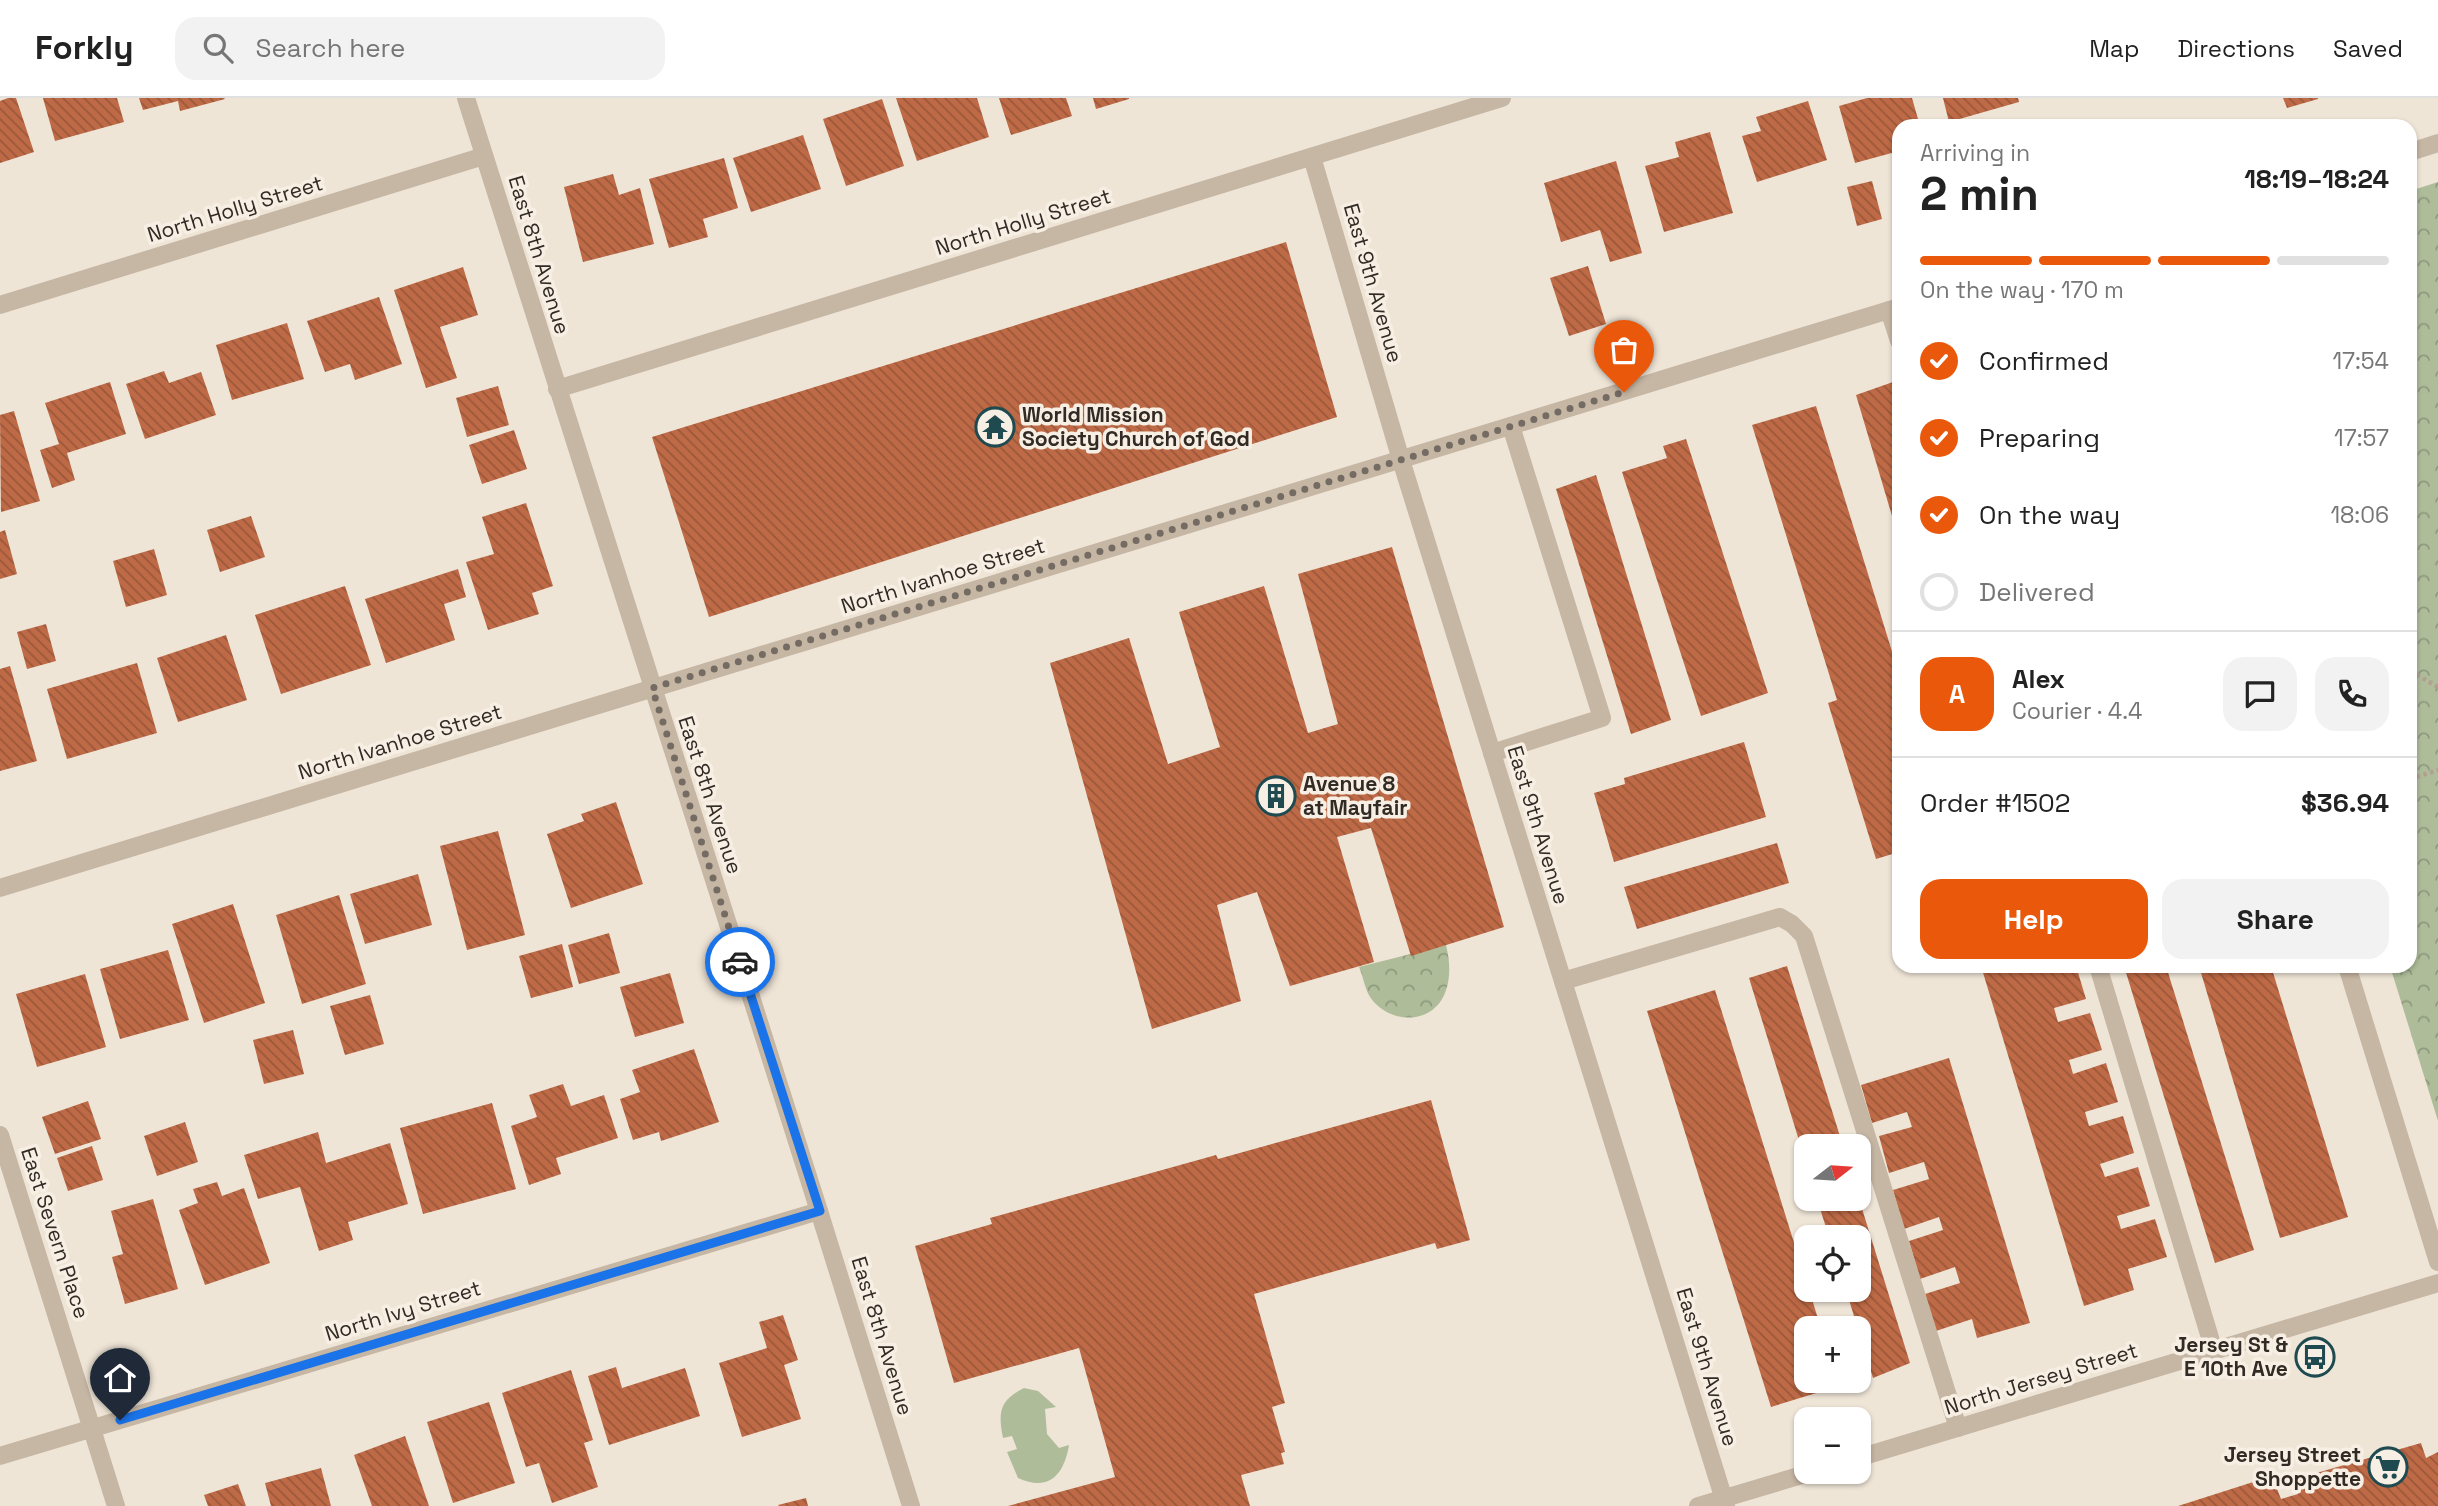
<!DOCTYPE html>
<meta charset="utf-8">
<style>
:root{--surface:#fff;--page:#f2f2f2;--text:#222;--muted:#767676;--line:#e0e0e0;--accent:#ea580c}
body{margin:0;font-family:"Space Grotesk",sans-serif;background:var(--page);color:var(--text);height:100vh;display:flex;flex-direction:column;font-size:26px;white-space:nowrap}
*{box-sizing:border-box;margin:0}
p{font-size:23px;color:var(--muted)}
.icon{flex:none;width:38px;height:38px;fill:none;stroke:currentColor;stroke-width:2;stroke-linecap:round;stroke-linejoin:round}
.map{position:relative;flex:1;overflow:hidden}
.side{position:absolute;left:1892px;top:21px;width:525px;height:854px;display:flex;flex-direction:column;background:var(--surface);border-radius:21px;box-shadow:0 2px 5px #0004}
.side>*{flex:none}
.needle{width:46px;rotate:73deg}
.tools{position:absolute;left:1794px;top:1036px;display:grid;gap:14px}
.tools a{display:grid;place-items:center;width:77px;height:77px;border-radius:14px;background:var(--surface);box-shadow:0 2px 5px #0004;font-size:35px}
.pin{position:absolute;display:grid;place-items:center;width:60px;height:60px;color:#fff;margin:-72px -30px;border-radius:50% 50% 50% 0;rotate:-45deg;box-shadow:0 0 7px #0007}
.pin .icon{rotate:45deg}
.courier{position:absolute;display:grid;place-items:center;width:70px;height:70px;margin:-35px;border:5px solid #1a73e8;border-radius:50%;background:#fff;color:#222;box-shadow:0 2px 9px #0007}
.summary em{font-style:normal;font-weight:700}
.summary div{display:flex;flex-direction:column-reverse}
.summary{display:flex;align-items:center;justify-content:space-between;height:119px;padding:0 28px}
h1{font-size:46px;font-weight:700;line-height:52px}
.bar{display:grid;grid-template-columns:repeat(4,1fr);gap:10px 7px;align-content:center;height:84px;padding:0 28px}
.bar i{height:9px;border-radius:5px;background:var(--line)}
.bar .active{background:var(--accent)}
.bar p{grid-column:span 4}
.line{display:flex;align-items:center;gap:18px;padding:0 28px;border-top:2px solid var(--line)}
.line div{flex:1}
.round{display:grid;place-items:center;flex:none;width:74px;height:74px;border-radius:21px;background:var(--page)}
ol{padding:0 28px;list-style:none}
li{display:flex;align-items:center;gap:21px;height:77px}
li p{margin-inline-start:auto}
li .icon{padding:7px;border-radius:50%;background:var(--accent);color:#fff;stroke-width:4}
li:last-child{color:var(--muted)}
li i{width:38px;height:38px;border:4px solid var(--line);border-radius:50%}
.cta{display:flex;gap:14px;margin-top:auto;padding:14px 28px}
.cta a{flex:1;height:80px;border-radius:21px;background:var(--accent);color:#fff;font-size:28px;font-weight:700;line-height:80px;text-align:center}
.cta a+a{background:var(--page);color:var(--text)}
header{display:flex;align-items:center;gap:42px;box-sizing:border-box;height:98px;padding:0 35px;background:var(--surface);border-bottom:2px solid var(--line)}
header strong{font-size:33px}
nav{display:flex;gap:38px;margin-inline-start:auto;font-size:24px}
.search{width:490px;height:63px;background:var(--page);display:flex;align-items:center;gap:18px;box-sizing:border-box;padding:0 24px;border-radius:21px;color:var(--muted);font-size:26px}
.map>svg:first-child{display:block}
.grass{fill:#aebc99}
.park{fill:url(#park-crowns)}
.building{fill:url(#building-back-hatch)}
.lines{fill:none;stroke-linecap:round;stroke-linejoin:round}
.path{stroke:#b1a08f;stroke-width:4.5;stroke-dasharray:3.5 3.5;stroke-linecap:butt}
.service{stroke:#c6b6a4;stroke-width:18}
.minor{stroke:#c6b6a4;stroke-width:18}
.tertiary{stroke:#c6b6a4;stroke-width:18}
.done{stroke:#746b63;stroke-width:7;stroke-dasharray:0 12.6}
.route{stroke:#1a73e8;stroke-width:9}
.labels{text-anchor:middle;stroke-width:7;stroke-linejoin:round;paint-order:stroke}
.street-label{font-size:21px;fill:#322a25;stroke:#f7efe3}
.poi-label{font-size:21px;font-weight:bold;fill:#322a25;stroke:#f7efe3;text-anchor:start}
</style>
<header>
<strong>Forkly</strong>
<div class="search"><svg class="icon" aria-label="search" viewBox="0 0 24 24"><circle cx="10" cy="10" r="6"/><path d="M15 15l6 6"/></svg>Search here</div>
<nav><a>Map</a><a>Directions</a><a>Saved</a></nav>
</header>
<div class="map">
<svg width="2438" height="1408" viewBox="0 0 2438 1408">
<defs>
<pattern id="park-crowns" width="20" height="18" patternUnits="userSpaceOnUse" patternTransform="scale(1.75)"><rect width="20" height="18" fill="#aebc99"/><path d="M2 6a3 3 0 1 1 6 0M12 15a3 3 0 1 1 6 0" fill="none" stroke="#8e997d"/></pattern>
<pattern id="building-back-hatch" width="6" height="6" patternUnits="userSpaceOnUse" patternTransform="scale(1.75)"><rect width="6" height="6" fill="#be6a46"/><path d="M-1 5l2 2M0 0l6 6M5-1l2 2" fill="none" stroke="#9b573a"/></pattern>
</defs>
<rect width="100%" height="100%" fill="#efe5d7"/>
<path class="grass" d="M1024 1290 1038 1293 1056 1309 1045 1311 1047 1336 1059 1350 1069 1347C1064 1377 1049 1394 1018 1380L1007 1354 1017 1351 1012 1338 1003 1340C998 1315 999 1302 1024 1290Z"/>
<g class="park">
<path d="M2438 84V1023L2390 868H2410V93Z"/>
<path d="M1446 847C1450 863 1451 880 1445 895 1432 928 1388 926 1370 899 1365 891 1363 878 1359 869Z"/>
</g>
<g class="building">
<path d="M8 0H16L34 54 0 65V3Z"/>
<path d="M43 0H117L124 24 55 43Z"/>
<path d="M139 0H224L225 1 180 13 178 3 143 12Z"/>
<path d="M896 0H977L989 39 917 63Z"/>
<path d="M999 0H1066L1072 18 1011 37Z"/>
<path d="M1093 0H1129V1L1096 11Z"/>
<path d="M1867 0H1912L1920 28H1899V53L1855 65 1839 8Z"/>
<path d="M1943 0H2018L2019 4 1949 24Z"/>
<path d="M2283 0H2318V1L2287 10Z"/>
<path d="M882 1 904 68 846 88 823 21Z"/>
<path d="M1808 3 1827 62 1757 84 1742 38 1761 33 1756 19Z"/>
<path d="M1710 34 1733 115 1664 134 1645 68 1679 59 1675 44Z"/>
<path d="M803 37 821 91 751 114 733 60Z"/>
<path d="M724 60 738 110 703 121 708 139 669 150 649 81Z"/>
<path d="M1616 63 1642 155 1610 164 1600 132 1561 144 1544 85Z"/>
<path d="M613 76 619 97 640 90 654 146 583 164 564 89Z"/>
<path d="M1872 83 1882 121 1857 128 1847 89Z"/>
<path d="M1286 144 1337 319 709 519 652 339Z"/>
<path d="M1588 168 1606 226 1569 238 1550 180Z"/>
<path d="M463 169 478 217 440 229 457 280 426 290 394 192Z"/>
<path d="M379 199 402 266 355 282 350 266 325 274 307 223Z"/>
<path d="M287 225 304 281 232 302 216 247Z"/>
<path d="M164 273 169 285 201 274 216 317 145 341 126 286Z"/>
<path d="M110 284 126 336 67 355 75 382 52 390 40 352 59 346 45 305Z"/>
<path d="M1893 284 1899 301 1898 438 1856 297Z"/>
<path d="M498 288 509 327 467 339 456 300Z"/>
<path d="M1816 308 1899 576V754L1876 761 1828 605 1837 602 1752 327Z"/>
<path d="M14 313 40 403 1 414 0 317Z"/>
<path d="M514 332 527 371 482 386 469 347Z"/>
<path d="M1686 341 1768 595 1701 618 1622 374 1667 360 1663 348Z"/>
<path d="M1596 377 1671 622 1631 636 1556 391Z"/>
<path d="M526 405 553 488 532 495 539 516 488 532 466 464 494 456 482 419Z"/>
<path d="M251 418 265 459 220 474 207 432Z"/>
<path d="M5 432 17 476 0 481V434Z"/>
<path d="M1392 449 1504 829 1411 858 1371 730 1337 739 1374 864 1290 888 1257 794 1217 807 1241 903 1152 931 1050 565 1129 540 1168 666 1220 649 1179 514 1264 488 1308 635 1338 626 1298 476Z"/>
<path d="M154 451 167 497 126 509 113 463Z"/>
<path d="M458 471 466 499 444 506 455 542 386 565 365 501Z"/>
<path d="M345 488 371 567 281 596 255 517Z"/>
<path d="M46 526 56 563 27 571 17 534Z"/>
<path d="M226 537 247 602 178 624 157 560Z"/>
<path d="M137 565 157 635 67 661 47 591Z"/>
<path d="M10 568 37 663 0 673V571Z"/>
<path d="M1744 644 1766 719 1614 764 1594 695 1625 686 1624 680Z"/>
<path d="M616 704 643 786 571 810 547 736 584 723 581 716Z"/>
<path d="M498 733 525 837 467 852 440 748Z"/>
<path d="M1777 745 1789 785 1637 831 1624 789Z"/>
<path d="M418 776 432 827 365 846 350 796Z"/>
<path d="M339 797 366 886 302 906 276 817Z"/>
<path d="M233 806 265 905 204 925 172 826Z"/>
<path d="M609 835 620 875 579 886 568 847Z"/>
<path d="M562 846 573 889 531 900 519 858Z"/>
<path d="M168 852 189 922 120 941 100 871Z"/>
<path d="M1787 868 1843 1048H1806L1805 1062 1749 880Z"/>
<path d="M1981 868H2041L2043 873 2058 868H2076L2086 901 2054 910 2058 924 2090 915 2102 952 2069 962 2073 976 2106 965 2118 1004 2085 1014 2089 1028 2123 1018 2134 1055 2100 1066 2105 1079 2138 1069 2150 1108 2117 1118 2121 1131 2155 1121 2167 1159 2128 1171 2134 1192 2084 1208Z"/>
<path d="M2124 868H2166L2254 1152 2215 1165Z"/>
<path d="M2199 868H2271L2348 1119 2280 1140Z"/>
<path d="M670 875 684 925 635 939 620 889Z"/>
<path d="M85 876 106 949 37 969 16 896Z"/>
<path d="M1715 892 1806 1183V1192H1809L1821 1230H1806V1283H1837L1839 1288 1771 1309 1647 913Z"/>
<path d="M370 897 384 946 345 957 330 908Z"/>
<path d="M293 932 304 976 264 986 253 942Z"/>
<path d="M694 951 719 1024 661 1043 659 1034 633 1042 620 1001 640 994 632 972Z"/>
<path d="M1949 960 2030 1225 1977 1240 1972 1221 1936 1233 1925 1196 1960 1185 1955 1169 1920 1181 1909 1143 1943 1132 1939 1119 1904 1131 1893 1092 1929 1081 1924 1064 1889 1075 1879 1038 1912 1029 1907 1014 1872 1025 1861 987Z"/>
<path d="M563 986 571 1008 604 997 618 1040 556 1060 561 1076 529 1087 511 1028 537 1019 529 997Z"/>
<path d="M1431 1002 1470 1142 1437 1151 1435 1145 1254 1196 1285 1305 1272 1309 1285 1354 1281 1355 1284 1366 1241 1377 1250 1408H1008L1115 1379 1079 1250 954 1285 915 1148 992 1126 990 1120 1216 1057 1218 1061Z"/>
<path d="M88 1003 101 1041 55 1056 42 1019Z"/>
<path d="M492 1005 516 1091 423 1116 400 1030Z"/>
<path d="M185 1024 198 1064 157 1078 144 1038Z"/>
<path d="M318 1034 326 1065 390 1045 408 1106 348 1124 353 1142 319 1153 300 1089 258 1101 244 1057Z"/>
<path d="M92 1048 103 1082 68 1093 57 1060Z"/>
<path d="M217 1084 222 1098 244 1090 270 1165 205 1187 179 1112 198 1105 193 1091Z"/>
<path d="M153 1101 178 1191 125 1206 112 1159 123 1156 111 1113Z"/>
<path d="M1817 1101H1859L1910 1265 1873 1280 1846 1192H1858V1139H1829Z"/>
<path d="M783 1217 798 1262 784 1267 801 1321 742 1339 719 1265 767 1250 759 1224Z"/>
<path d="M616 1269 622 1290 685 1270 700 1318 609 1347 588 1278Z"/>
<path d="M571 1272 593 1342 584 1345 598 1389 552 1405 539 1365 526 1369 502 1295Z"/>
<path d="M489 1304 515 1385 453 1405 427 1324Z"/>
<path d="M405 1338 429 1408H372L354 1357Z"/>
<path d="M2421 1345 2426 1360 2438 1354V1408H2178L2272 1378 2281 1401 2298 1396 2292 1382Z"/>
<path d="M321 1370 331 1408H271L265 1385Z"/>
<path d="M238 1386 246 1408H208L204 1397Z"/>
<path d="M806 1400 808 1408H779L778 1407Z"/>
</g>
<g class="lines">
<g class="path">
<path d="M2410 579 2417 577 2438 589"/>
<path d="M2410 681 2438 672"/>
</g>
<g class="service">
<path d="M1889 212 1899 243"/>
<path d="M1492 655 1602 620 1511 328"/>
<path d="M2098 868 2214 1253"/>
<path d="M1563 883 1780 819 1792 826 1804 838 1958 1330"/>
</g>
<g class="minor">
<path d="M2410 54 2438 45"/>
<path d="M1312 59 1401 362 1726 1408"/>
<path d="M557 291 1502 0"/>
<path d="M0 790 1899 209"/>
<path d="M2347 868 2438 1164"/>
<path d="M0 1037 116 1408"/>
<path d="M0 1358 819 1113"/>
<path d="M1858 1360 2438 1185"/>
<path d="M1698 1408 1812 1374"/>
</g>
<g class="tertiary">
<path d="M466 0 819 1113 911 1408"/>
<path d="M0 207 484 58"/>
</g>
</g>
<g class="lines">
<path class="done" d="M740 864 652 590 1624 294"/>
<path class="route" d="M120 1322 820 1113 740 864"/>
</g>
<defs>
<g id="temple-ring" transform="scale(2.0125)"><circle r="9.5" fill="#f7efe3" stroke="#1e4a50" stroke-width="1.5"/><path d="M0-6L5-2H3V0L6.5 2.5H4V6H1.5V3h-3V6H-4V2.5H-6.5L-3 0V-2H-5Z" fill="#1e4a50"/></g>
<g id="building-ring" transform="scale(2.0125)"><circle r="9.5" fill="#f7efe3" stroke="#1e4a50" stroke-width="1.5"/><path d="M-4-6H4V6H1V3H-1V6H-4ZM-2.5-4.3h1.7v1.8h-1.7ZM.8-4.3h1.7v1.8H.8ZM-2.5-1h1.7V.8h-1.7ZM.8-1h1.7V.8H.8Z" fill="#1e4a50"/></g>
<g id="bus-ring" transform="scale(2.0125)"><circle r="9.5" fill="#f7efe3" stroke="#1e4a50" stroke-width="1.5"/><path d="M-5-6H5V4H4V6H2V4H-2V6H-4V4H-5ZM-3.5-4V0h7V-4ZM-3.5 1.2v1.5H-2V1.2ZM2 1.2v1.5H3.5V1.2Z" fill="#1e4a50"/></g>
<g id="supermarket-ring" transform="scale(2.0125)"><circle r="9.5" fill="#f7efe3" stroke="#1e4a50" stroke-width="1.5"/><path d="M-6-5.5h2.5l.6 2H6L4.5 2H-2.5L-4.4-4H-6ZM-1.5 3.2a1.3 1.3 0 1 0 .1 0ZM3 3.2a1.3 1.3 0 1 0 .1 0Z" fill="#1e4a50"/></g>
</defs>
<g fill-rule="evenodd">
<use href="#temple-ring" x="995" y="329"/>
<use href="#building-ring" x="1276" y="698"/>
<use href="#bus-ring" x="2315" y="1259"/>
<use href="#supermarket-ring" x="2388" y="1369"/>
</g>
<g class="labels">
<g class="street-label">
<text transform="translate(235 111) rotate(-17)" y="7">North Holly Street</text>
<text transform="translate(1023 124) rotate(-17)" y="7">North Holly Street</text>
<text transform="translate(539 157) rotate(73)" y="7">East 8th Avenue</text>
<text transform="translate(1373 185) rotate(74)" y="7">East 9th Avenue</text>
<text transform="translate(943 478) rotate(-17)" y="7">North Ivanhoe Street</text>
<text transform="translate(400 644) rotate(-17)" y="7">North Ivanhoe Street</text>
<text transform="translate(710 697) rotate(72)" y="7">East 8th Avenue</text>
<text transform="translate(1538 727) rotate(73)" y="7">East 9th Avenue</text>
<text transform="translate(55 1135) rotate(72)" y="7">East Severn Place</text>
<text transform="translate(403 1213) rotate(-17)" y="7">North Ivy Street</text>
<text transform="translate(882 1238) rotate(73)" y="7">East 8th Avenue</text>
<text transform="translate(1707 1269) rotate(73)" y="7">East 9th Avenue</text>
<text transform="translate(2041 1281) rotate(-17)" y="7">North Jersey Street</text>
</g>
<g class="poi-label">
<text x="1022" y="324">World Mission<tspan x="1022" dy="24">Society Church of God</tspan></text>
<text x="1303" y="693">Avenue 8<tspan x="1303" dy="24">at Mayfair</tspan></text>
<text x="2288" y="1254" text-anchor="end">Jersey St &amp;<tspan x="2288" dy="24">E 10th Ave</tspan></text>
<text x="2361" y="1364" text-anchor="end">Jersey Street<tspan x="2361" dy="24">Shoppette</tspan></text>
</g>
</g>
</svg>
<div class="tools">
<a><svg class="needle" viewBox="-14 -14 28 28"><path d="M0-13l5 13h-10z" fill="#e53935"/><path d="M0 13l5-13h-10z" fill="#767676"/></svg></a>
<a><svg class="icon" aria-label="locate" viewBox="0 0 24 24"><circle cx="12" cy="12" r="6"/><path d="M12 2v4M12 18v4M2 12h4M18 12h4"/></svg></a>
<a>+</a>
<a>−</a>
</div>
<div class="pin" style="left:1624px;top:294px;background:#ea580c"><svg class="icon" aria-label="bag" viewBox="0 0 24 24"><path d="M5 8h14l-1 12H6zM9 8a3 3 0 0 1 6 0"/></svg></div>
<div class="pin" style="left:120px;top:1322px;background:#1f2937"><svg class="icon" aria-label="home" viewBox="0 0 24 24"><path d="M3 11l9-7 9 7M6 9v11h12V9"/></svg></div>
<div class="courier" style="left:740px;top:864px"><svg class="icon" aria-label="car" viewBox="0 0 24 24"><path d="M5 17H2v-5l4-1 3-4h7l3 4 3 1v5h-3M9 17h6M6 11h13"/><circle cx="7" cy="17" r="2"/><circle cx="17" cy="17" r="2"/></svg></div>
<section class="side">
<div class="summary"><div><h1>2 min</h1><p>Arriving in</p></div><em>18:19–18:24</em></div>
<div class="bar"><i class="active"></i><i class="active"></i><i class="active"></i><i></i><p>On the way · 170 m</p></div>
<ol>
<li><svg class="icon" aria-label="check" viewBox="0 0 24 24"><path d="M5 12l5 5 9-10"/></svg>Confirmed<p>17:54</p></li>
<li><svg class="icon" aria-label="check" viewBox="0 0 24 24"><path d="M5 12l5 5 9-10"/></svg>Preparing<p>17:57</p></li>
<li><svg class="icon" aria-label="check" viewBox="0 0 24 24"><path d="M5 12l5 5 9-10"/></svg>On the way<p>18:06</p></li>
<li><i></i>Delivered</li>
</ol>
<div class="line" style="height:126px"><b class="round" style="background:var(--accent);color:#fff">A</b><div><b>Alex</b><p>Courier · 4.4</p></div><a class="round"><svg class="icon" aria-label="chat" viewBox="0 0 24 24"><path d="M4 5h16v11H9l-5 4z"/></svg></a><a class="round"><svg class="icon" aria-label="phone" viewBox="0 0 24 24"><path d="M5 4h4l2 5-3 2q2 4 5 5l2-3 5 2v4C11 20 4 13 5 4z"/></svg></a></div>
<div class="line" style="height:91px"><div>Order #1502</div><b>$36.94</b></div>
<div class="cta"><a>Help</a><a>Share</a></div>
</section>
</div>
